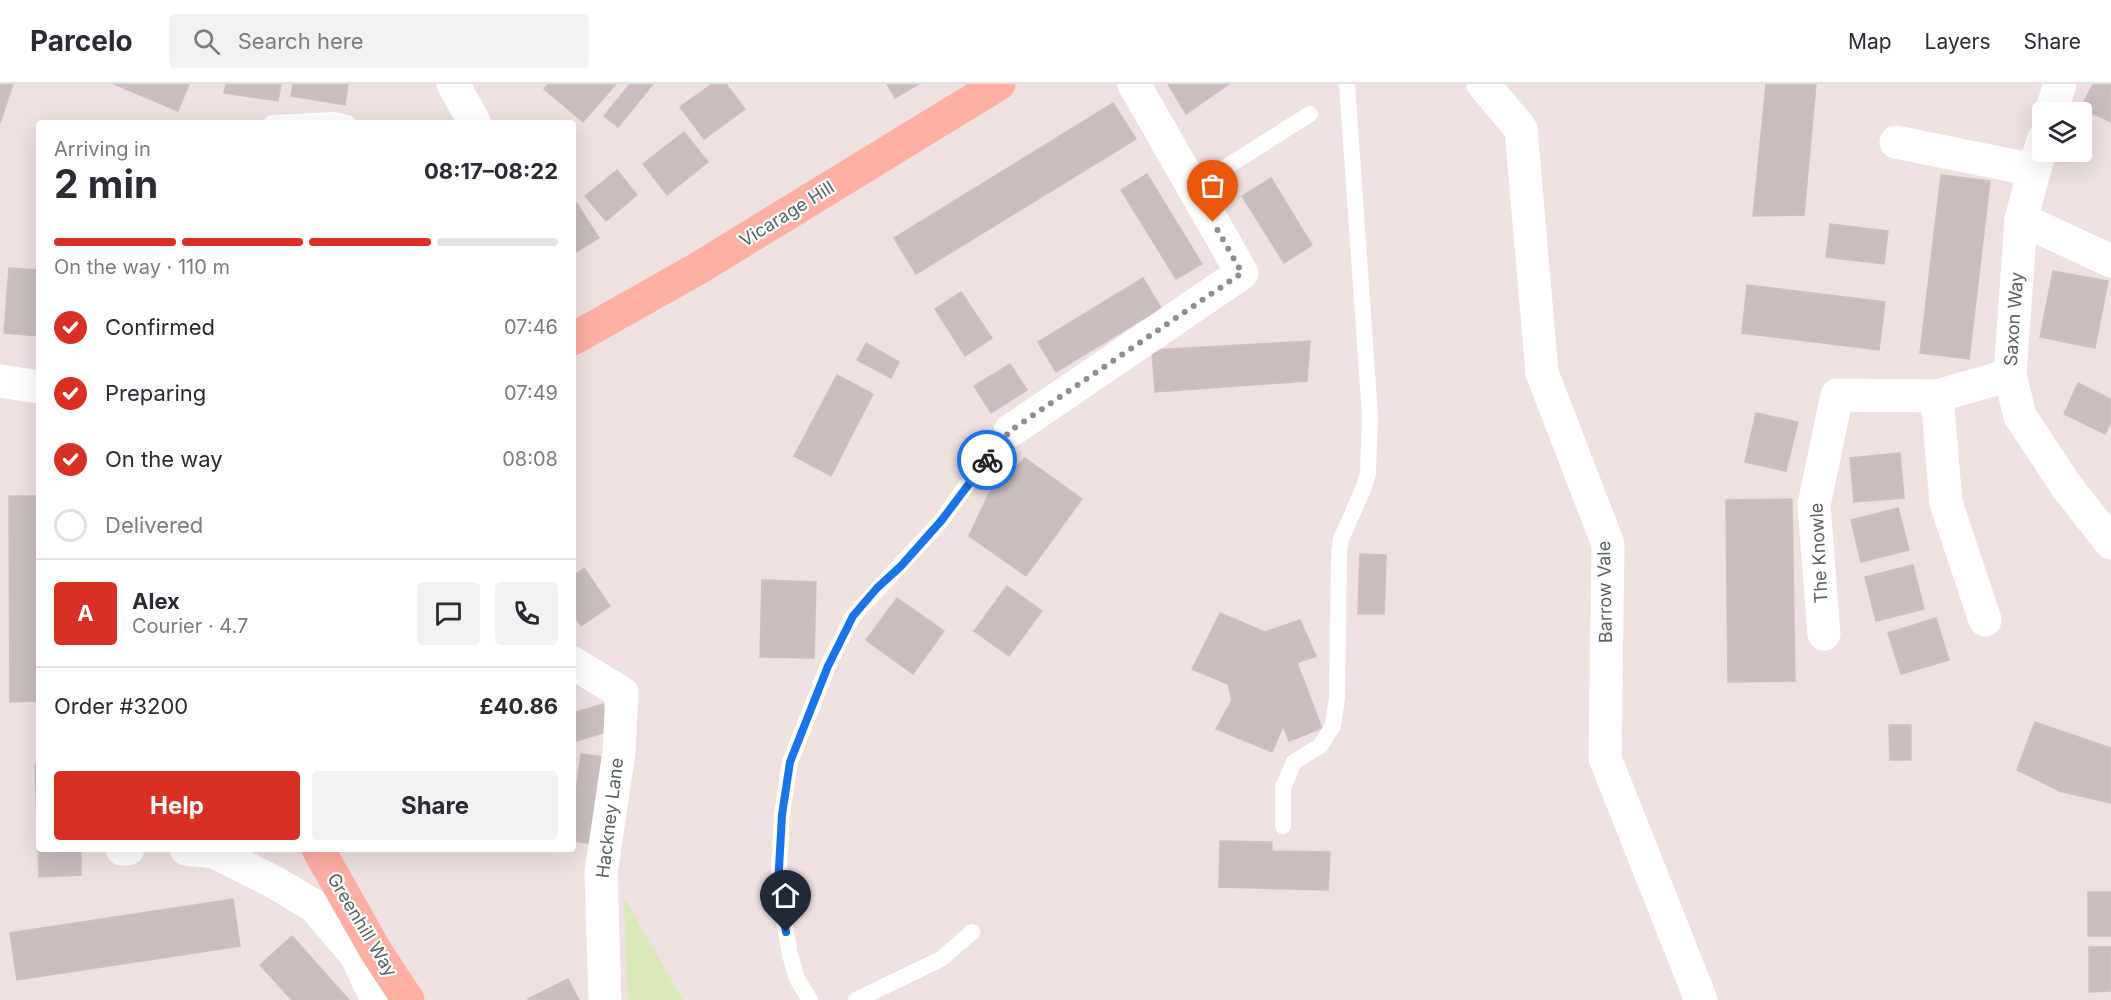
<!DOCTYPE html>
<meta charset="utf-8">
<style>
:root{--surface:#fff;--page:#f2f2f3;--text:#2b2b33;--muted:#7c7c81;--line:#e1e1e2;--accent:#d93025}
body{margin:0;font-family:Inter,sans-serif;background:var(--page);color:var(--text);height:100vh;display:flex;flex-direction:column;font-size:22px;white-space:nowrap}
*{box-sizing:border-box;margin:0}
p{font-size:20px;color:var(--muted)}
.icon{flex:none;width:33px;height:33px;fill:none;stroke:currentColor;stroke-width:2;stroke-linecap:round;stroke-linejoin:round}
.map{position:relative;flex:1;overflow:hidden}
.drawer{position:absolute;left:36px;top:36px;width:540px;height:732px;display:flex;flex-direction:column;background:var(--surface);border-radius:6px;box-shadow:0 6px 24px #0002}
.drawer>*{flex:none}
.tools{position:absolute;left:2032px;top:18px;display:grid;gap:12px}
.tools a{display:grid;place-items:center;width:60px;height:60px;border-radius:6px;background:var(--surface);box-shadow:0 6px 24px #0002;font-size:30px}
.pin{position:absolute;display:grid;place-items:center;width:51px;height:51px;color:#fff;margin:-62px -26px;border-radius:50% 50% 50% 0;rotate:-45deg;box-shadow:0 0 6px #0007}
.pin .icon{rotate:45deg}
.courier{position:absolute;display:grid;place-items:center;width:60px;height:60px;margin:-30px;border:4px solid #1a73e8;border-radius:50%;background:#fff;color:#222;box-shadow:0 2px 8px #0007}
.summary em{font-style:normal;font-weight:700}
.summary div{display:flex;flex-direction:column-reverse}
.summary{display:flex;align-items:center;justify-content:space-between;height:102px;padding:0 18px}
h1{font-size:39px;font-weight:700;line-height:45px}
.bar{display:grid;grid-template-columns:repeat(4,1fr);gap:9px 6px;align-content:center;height:72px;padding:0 18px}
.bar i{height:8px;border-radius:4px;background:var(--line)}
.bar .selected{background:var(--accent)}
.bar p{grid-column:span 4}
.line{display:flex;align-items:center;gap:15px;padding:0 18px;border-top:2px solid var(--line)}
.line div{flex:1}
.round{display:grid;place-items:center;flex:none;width:63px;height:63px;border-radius:6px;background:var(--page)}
ol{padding:0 18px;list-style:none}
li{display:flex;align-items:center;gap:18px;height:66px}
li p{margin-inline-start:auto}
li .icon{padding:6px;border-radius:50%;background:var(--accent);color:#fff;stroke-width:4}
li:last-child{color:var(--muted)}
li i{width:33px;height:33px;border:3px solid var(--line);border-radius:50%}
.cta{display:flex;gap:12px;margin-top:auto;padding:12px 18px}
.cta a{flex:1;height:69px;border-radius:6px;background:var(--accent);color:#fff;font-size:24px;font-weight:700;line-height:69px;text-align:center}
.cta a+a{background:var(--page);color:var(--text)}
header{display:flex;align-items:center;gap:36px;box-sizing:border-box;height:84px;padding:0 30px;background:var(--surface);border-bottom:2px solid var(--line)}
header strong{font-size:28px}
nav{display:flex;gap:33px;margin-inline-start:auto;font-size:21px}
.search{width:420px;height:54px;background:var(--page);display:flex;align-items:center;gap:15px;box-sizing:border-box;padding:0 21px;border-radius:6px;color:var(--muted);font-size:22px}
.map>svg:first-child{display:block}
.green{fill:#dbe8ba}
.building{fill:#c9bdbe;stroke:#d3bebf;stroke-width:1.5}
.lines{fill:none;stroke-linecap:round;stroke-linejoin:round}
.lane{stroke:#fff;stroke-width:16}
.street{stroke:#fff;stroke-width:33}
.primary{stroke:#ffaea4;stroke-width:33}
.done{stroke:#8d8f8d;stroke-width:6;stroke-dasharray:0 10.8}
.route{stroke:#1a73e8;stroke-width:8}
.labels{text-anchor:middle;stroke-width:4.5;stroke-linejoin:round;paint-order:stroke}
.street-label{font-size:18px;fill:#596361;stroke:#fff}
</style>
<header>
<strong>Parcelo</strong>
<div class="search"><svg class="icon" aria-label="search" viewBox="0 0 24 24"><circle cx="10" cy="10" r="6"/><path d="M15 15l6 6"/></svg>Search here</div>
<nav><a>Map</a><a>Layers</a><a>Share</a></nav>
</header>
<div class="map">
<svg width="2111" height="916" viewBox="0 0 2111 916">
<rect width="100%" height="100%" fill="#eee1e0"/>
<path class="green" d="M624 814 683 916H628Z"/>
<g class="building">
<path d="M0 0H13L0 39Z"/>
<path d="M114 0H189L178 27Z"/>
<path d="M226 0H281L278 17 224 9Z"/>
<path d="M293 0H348L345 21 291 12Z"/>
<path d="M548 0H616L583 38 544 5Z"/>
<path d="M630 0H653L618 43 604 32Z"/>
<path d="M712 0H726L745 25 704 55 680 23Z"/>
<path d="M887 0H919L895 14Z"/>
<path d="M1168 0H1229L1186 30Z"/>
<path d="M1766 0H1816L1804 131 1753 132Z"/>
<path d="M2093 0H2111V38L2081 24Z"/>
<path d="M1113 19 1136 55 916 190 894 154Z"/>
<path d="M684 48 708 78 667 111 643 80Z"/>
<path d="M617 86 637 111 606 137 585 112Z"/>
<path d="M1147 90 1202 180 1176 195 1121 106Z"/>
<path d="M1941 91 1990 97 1969 275 1920 269Z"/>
<path d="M1271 94 1312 161 1284 179 1242 112Z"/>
<path d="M574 115 599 154 573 170V116Z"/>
<path d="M1830 140 1888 147 1884 180 1826 173Z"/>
<path d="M9 184 39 186V252L4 249Z"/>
<path d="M2053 187 2108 197 2095 264 2040 253Z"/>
<path d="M1143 194 1161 224 1056 288 1038 258Z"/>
<path d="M1747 201 1885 218 1879 266 1742 249Z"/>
<path d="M961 208 992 254 965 272 935 225Z"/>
<path d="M1310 257 1307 297 1155 308 1152 266Z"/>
<path d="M866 259 899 278 891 294 857 276Z"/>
<path d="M1010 280 1027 306 991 329 974 302Z"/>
<path d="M837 291 873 310 831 392 794 372Z"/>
<path d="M2078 299 2111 315V337L2105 350 2064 330Z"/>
<path d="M1756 329 1798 338 1786 387 1745 378Z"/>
<path d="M1900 369 1904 414 1854 418 1850 374Z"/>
<path d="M1025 374 1082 415 1026 492 969 452 989 409Z"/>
<path d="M9 412H39V617L10 618Z"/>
<path d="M1792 415 1795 597 1728 598 1726 416Z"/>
<path d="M1898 424 1909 466 1861 478 1851 436Z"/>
<path d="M1360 470 1386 471 1384 530H1358Z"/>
<path d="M1913 481 1924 525 1876 537 1865 493Z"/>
<path d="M584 484 610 522 581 542 573 530V492Z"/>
<path d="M762 496 816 498 814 574 760 573Z"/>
<path d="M1007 502 1042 527 1009 572 974 547Z"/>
<path d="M897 514 944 547 913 590 866 556Z"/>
<path d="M1220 529 1265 548 1300 536 1316 572 1297 579 1322 644 1289 657 1283 642 1272 668 1216 645 1232 616 1228 600 1192 585Z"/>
<path d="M1936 534 1949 576 1901 590 1888 549Z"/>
<path d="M603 620 610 647 573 658V629Z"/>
<path d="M2035 638 2111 664V719L2059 707 2017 686Z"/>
<path d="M1889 641H1911V676H1890Z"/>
<path d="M581 670 612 674 600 761 573 757V727Z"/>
<path d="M39 680V765H81V791L39 793 35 681Z"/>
<path d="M1220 757 1272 758V767L1330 768 1328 806 1219 803Z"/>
<rect x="2088" y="808" width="23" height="44"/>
<path d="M233 815 240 862 17 896 10 849Z"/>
<path d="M292 852 349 916H292L260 881Z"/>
<path d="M2089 863H2111V907L2089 908Z"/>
<path d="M568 895 579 916H529L528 915Z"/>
</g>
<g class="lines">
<g class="lane">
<path d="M272 39 333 36 348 39"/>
<path d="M1193 104 1310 30"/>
<path d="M1283 742V703L1294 678 1320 662 1333 642 1337 614 1339 468 1341 455 1364 403 1368 389 1370 332 1347 0"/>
<path d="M810 916 797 895 790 871 778 802 782 731 790 678 828 582 853 532 941 437 971 395 1010 347"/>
<path d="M856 916 941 875 972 848"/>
</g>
<g class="street">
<path d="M453 0 475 39"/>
<path d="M1483 0 1521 45 1542 289 1608 460 1605 674 1701 916"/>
<path d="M2051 28 2060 0"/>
<path d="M2043 56 2021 135 2010 291 2020 332 2067 403 2111 459"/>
<path d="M1896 58 2034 86"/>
<path d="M2021 135 2111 177"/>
<path d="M0 297 39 303"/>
<path d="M1937 312 1946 419 1985 536"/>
<path d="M1010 347 1242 189 1134 0"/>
<path d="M1824 550 1814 421 1837 311 1937 312 2010 291"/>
<path d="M573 579 622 609 619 668 601 789 605 916"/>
<path d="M122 765H128"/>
<path d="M186 765 214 768 274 798 314 822 356 871 377 916"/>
</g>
<g class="primary">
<path d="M573 255 697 185 999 0"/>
<path d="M318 765 377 869 408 916"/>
</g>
</g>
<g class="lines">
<path class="done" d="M987 376 1010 347 1242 189 1213 138"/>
<path class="route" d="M786 848 778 802 782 731 790 678 828 582 853 532 877 504 901 482 941 437 987 376"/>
</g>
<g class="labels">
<g class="street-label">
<text transform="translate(787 130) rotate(-32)" y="6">Vicarage Hill</text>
<text transform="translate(2014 235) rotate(-86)" y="6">Saxon Way</text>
<text transform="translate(1819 469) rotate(-93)" y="6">The Knowle</text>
<text transform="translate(1605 508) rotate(-91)" y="6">Barrow Vale</text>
<text transform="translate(610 734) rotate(-83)" y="6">Hackney Lane</text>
<text transform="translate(362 841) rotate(59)" y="6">Greenhill Way</text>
</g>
</g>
</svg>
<div class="tools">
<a><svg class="icon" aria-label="layers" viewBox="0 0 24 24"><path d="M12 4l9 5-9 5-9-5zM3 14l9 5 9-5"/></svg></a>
</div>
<div class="pin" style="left:1213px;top:138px;background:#ea580c"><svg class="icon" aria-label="bag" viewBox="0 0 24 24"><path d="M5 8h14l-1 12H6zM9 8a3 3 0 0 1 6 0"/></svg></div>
<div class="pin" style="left:786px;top:848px;background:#1f2937"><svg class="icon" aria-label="home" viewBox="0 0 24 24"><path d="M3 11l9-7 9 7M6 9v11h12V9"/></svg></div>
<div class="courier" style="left:987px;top:376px"><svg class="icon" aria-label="bike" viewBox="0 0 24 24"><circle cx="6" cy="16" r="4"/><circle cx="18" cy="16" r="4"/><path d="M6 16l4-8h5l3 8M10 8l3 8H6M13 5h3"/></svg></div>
<section class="drawer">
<div class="summary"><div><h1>2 min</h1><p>Arriving in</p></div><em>08:17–08:22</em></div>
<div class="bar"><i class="selected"></i><i class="selected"></i><i class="selected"></i><i></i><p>On the way · 110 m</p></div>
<ol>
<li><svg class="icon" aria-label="check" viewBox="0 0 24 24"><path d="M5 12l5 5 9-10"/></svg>Confirmed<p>07:46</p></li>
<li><svg class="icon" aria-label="check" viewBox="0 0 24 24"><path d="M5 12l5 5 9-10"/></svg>Preparing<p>07:49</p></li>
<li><svg class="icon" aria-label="check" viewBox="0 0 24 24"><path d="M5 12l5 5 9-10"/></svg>On the way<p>08:08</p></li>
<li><i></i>Delivered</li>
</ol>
<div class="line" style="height:108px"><b class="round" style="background:var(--accent);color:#fff">A</b><div><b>Alex</b><p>Courier · 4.7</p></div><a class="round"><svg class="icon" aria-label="chat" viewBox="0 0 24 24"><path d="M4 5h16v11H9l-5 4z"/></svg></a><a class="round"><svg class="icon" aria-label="phone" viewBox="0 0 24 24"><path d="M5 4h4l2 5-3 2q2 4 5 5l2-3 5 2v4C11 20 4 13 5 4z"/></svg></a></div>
<div class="line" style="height:78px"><div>Order #3200</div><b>£40.86</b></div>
<div class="cta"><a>Help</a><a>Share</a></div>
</section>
</div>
